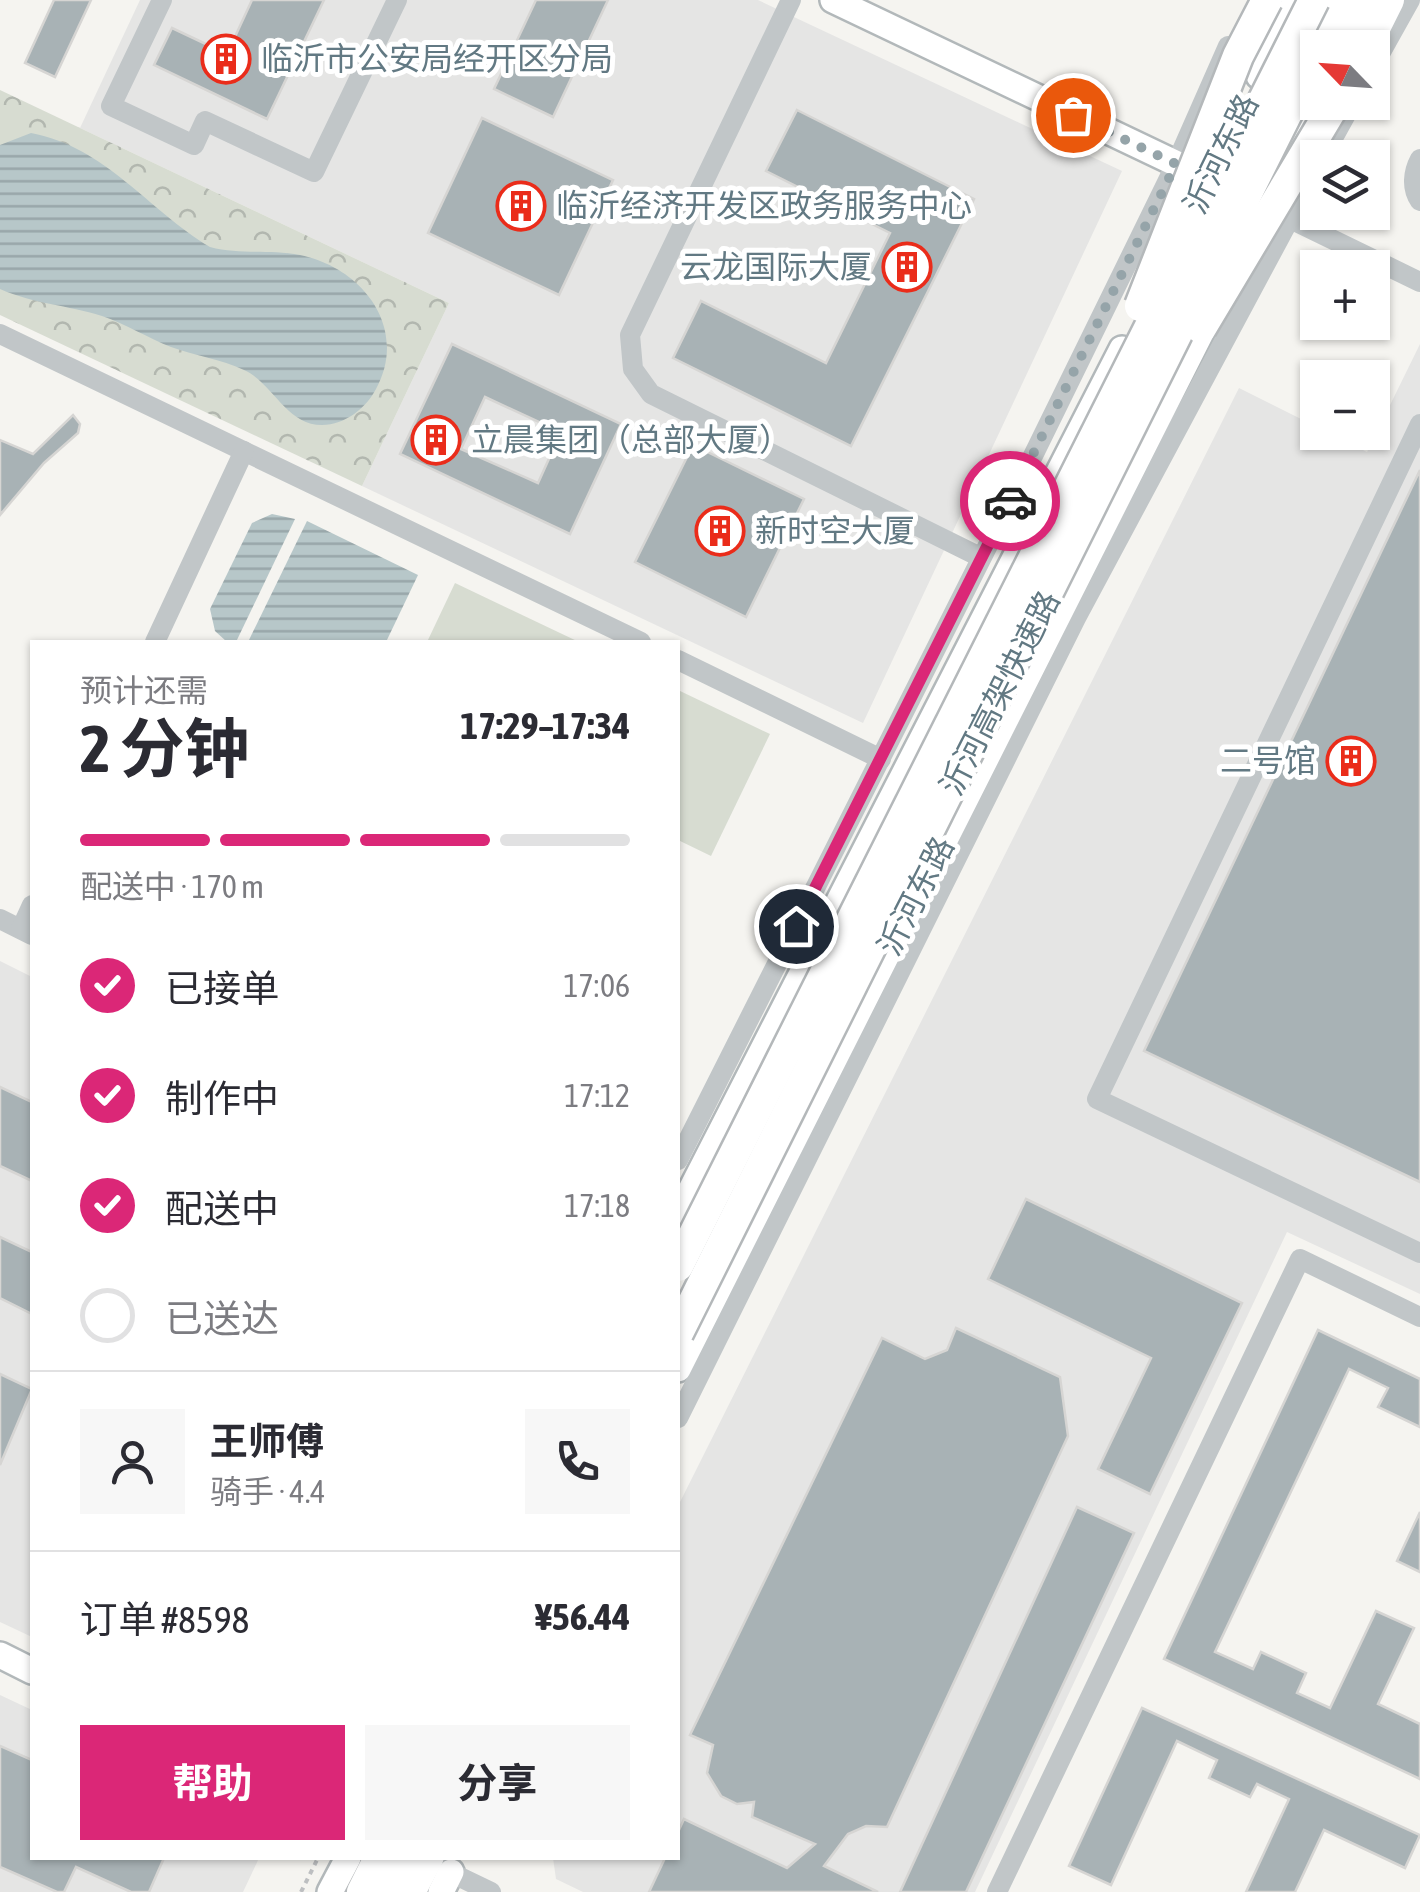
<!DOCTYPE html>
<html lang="zh">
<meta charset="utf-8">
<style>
:root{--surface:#fff;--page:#f7f7f7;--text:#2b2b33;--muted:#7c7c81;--line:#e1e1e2;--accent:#db2777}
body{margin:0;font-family:"Asap Condensed","Noto Sans SC",sans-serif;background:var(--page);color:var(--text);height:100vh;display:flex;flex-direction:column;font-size:38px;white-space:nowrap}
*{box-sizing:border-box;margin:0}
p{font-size:32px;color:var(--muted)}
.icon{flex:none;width:55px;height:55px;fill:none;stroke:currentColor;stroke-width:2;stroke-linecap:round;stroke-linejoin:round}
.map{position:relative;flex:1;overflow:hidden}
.details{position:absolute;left:30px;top:640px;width:650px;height:1220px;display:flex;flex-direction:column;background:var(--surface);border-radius:0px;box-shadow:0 2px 8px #0004}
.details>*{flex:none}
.needle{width:65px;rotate:295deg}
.controls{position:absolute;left:1300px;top:30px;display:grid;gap:20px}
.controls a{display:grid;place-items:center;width:90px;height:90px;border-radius:0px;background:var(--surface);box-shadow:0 2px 8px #0004;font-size:50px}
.pin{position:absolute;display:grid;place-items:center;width:85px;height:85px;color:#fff;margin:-42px;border:5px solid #fff;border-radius:50%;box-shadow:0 2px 10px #0007}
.courier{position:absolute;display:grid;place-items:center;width:100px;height:100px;margin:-50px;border:8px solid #db2777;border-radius:50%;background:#fff;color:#222;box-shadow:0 2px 12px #0007}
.overview em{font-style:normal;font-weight:700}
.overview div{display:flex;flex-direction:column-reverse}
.overview{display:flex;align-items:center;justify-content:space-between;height:170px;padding:0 50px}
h1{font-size:65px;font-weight:700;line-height:75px}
.bar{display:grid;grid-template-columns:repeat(4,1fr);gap:15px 10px;align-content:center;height:120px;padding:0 50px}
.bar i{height:12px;border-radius:8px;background:var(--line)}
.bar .selected{background:var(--accent)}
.bar p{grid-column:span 4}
.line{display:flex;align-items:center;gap:25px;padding:0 50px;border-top:2px solid var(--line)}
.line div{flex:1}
.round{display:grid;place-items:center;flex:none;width:105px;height:105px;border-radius:0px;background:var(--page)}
ol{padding:0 50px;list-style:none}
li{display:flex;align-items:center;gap:30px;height:110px}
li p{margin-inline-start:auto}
li .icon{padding:10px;border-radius:50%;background:var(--accent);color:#fff;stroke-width:4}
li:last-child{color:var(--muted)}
li i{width:55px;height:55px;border:5px solid var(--line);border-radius:50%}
.button{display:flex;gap:20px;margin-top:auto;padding:20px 50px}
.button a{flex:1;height:115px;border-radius:0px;background:var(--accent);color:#fff;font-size:40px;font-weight:700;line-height:115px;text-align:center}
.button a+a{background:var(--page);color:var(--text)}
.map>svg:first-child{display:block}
.built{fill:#e5e5e4}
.forest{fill:url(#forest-crowns)}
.garden{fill:#d7dcd1}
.water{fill:url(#water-rules)}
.building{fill:#a8b2b5;stroke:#d6d5d3;stroke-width:2.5;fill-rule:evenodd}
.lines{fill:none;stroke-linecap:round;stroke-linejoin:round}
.major-casing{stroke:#b2b8ba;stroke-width:30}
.highway-casing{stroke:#b4b8ba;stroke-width:35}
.path{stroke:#bdbfc1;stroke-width:4;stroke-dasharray:5 5;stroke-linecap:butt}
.minor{stroke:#c1c6c8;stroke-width:20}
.major{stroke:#fff;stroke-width:25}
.highway{stroke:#fff;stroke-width:30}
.highway-bridge-casing{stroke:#b4b8ba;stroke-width:35;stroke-linecap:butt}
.highway-bridge{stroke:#fff;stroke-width:30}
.done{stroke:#95a4a9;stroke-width:10;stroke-dasharray:0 18}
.route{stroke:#db2777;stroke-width:12}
.labels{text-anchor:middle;stroke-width:10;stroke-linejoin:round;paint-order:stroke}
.poi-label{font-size:32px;fill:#627983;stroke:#fff;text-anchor:start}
.street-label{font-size:32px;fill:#627983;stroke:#fff}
</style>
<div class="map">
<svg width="1420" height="1892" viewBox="0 0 1420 1892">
<defs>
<pattern id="forest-crowns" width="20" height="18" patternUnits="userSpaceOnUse" patternTransform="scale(2.5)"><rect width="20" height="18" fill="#d7dcd1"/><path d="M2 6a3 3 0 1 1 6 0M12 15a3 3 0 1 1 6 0" fill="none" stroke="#b2b7af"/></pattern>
<pattern id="water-rules" width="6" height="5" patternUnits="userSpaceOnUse" patternTransform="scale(2.5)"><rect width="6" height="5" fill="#b7c7c9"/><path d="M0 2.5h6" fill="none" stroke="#98a6a9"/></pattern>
</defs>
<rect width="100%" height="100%" fill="#f5f4f0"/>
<g class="built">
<path d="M140 0H758L1122 171 863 723 362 486 449 303 80 128Z"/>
<path d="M1420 344V1294L1287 1232 975 1892H583L556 1879 553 1858H678V1506L1239 388 1317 427 1318 432 1328 433 1367 452Z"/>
<path d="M0 961 32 977V1637L0 1622Z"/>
<path d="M0 1695 32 1710V1858H259L243 1892H0Z"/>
</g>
<path class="forest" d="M0 90 449 303 362 486 0 315Z"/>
<g class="garden">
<path d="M455 583 579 642H427Z"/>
<path d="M678 690 770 734 711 856 678 840Z"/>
</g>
<g class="water">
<path d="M31 133C106 147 148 210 210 247 240 255 269 249 300 255 363 268 409 328 376 389 366 408 345 425 322 425 286 425 273 383 244 370 221 359 195 356 171 347 148 338 126 324 102 316 67 305 34 304 0 289V145Z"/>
<path d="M272 514 295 519 236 642H227L215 631 210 609 252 523Z"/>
<path d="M307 521 418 575 386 642H248Z"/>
</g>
<g class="building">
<path d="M54 0H91L55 77 25 63Z"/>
<path d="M252 0H324L267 119 154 65 172 28 227 54Z"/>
<path d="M536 0H608L553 117 494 89Z"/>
<path d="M797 110 974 199 851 446 673 358 701 301 826 363 890 233 766 171Z"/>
<path d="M482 118 613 180 559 295 428 233Z"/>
<path d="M452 344 621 424 570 534 400 454ZM485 397 561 432 538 483 461 449Z"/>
<path d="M73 415 80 424 78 433 44 463 0 515V440L33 454Z"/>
<path d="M693 445 804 499 746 617 635 562Z"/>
<path d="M1420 470V1182L1144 1051Z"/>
<path d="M0 1087 32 1102V1181L0 1166Z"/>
<path d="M1026 1199 1242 1303 1150 1494 1098 1469 1151 1358 988 1279Z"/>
<path d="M0 1237 32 1252V1314L0 1298Z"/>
<path d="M956 1328 1060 1377 1068 1436 887 1827 866 1826 848 1834 824 1866 878 1892H649L665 1858H678V1832L684 1819 787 1868 815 1844 752 1817 754 1802 737 1804 721 1796 707 1773 713 1745 690 1735 882 1338 925 1359 947 1350Z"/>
<path d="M1318 1330 1420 1379V1427L1378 1407 1388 1388 1349 1369 1215 1652 1253 1669 1261 1652 1306 1673 1297 1693 1330 1708 1376 1611 1414 1628 1378 1704 1420 1724V1779L1164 1659Z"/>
<path d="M0 1374 32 1389 0 1465Z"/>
<path d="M1077 1507 1134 1533 966 1892H900Z"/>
<path d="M1420 1512V1572L1397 1561Z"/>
<path d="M1142 1708 1420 1835 1405 1868 1324 1830 1295 1892H1246L1289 1799 1257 1784 1250 1797 1209 1778 1217 1760 1177 1741 1111 1885 1069 1866Z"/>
<path d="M0 1746 32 1760V1858H164L149 1892H131L76 1867 64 1892H57L0 1867Z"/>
</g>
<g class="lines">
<g class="major-casing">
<g id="major">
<path d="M833 0 1238 193"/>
<path d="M1345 48 1369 0"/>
<path d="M1259 76 1296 0"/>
<path d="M1297 142 1318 102"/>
<path d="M678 1215 1122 349"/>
<path d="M678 1369 1212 311"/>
<path d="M0 1655 32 1671"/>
<path d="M330 1892 348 1858"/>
<path d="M413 1892 431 1858"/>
<path d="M441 1892 451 1872"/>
</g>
</g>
<g class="highway-casing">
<g id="highway">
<path d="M1319 48 1343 0"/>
<path d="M1365 48 1389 0"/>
<path d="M362 1892 379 1858"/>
<path d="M387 1892 406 1858"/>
</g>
</g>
<path class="path" d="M301 1892 318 1858"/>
<g class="minor">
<path d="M162 0 111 106 194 145 205 121 314 172 397 0"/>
<path d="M791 0 630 335 633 369 651 394 980 557"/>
<path d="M1372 68 1410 0"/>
<path d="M1322 158 1353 102"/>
<path d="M1420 159C1413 172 1411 188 1420 201"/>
<path d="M1280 214 1420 282"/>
<path d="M0 334 641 642"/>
<path d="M1420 424 1097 1099 1420 1253"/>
<path d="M155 642 244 451"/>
<path d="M678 660 881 759"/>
<path d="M0 919 32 935"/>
<path d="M21 929 32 905"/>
<path d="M678 1160 1028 466 1176 164 1228 46"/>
<path d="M678 1418 1076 618 1318 166"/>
<path d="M439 1867 491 1892"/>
<path d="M997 1892 1300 1259 1420 1317"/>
</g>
<use href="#major" class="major"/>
<use href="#highway" class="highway"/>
<g class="highway-bridge-casing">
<g id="highway-bridge">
<path d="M1140 306 1238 56 1267 0"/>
<path d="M1201 328 1336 102"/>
<path d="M678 1266 1314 0"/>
<path d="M678 1333 1318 51"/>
</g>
</g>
<use href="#highway-bridge" class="highway-bridge"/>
</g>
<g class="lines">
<path class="done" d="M1010 501 1176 164 1073 115"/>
<path class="route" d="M796 926 1010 501"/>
</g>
<defs>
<g id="building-ring" transform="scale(2.5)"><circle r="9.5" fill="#fff" stroke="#ea2c1a" stroke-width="1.5"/><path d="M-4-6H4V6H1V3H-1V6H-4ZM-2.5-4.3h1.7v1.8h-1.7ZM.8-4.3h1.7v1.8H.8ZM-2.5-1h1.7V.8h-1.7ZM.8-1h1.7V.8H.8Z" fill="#ea2c1a"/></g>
</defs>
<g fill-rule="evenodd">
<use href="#building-ring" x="226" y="59"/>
<use href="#building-ring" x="521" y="206"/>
<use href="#building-ring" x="907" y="267"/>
<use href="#building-ring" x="436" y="440"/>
<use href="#building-ring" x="720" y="531"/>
<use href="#building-ring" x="1351" y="761"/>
</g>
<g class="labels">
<g class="poi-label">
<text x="261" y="70">临沂市公安局经开区分局</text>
<text x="556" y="217">临沂经济开发区政务服务中心</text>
<text x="872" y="278" text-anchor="end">云龙国际大厦</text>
<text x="471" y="451">立晨集团（总部大厦）</text>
<text x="755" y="542">新时空大厦</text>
<text x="1316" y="772" text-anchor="end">二号馆</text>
</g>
<g class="street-label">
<text transform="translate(1221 154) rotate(-64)" y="11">沂河东路</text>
<text transform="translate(1000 693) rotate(-63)" y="11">沂河高架快速路</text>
<text transform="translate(916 896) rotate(-63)" y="11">沂河东路</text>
</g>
</g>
</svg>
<div class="controls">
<a><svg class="needle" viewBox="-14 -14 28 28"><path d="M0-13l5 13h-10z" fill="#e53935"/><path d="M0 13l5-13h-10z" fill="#7c7c81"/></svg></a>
<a><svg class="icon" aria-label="layers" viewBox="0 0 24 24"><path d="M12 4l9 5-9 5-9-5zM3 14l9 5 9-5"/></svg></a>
<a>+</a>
<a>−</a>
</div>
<div class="pin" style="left:1073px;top:115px;background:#ea580c"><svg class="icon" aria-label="bag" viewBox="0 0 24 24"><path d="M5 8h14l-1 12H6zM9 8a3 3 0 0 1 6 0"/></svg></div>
<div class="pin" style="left:796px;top:926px;background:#1f2937"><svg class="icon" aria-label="home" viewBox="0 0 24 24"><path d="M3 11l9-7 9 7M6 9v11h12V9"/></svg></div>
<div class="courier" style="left:1010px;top:501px"><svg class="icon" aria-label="car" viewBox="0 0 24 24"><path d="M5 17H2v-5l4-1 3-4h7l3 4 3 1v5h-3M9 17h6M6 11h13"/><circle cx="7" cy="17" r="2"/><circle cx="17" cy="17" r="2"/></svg></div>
<section class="details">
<div class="overview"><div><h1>2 分钟</h1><p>预计还需</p></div><em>17:29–17:34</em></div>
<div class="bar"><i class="selected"></i><i class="selected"></i><i class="selected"></i><i></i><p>配送中 · 170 m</p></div>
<ol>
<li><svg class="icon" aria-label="check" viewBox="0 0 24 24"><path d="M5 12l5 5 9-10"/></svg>已接单<p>17:06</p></li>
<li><svg class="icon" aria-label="check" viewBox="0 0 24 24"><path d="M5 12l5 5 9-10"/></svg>制作中<p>17:12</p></li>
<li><svg class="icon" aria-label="check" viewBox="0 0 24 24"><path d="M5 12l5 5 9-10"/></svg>配送中<p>17:18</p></li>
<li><i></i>已送达</li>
</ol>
<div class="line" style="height:180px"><a class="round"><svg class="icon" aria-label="person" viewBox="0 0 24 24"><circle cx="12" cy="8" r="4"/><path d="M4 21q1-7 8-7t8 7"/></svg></a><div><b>王师傅</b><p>骑手 · 4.4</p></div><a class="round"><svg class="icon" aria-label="phone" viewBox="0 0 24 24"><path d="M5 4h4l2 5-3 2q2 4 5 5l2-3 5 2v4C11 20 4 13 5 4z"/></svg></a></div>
<div class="line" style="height:130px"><div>订单 #8598</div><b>¥56.44</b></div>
<div class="button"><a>帮助</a><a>分享</a></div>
</section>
</div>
